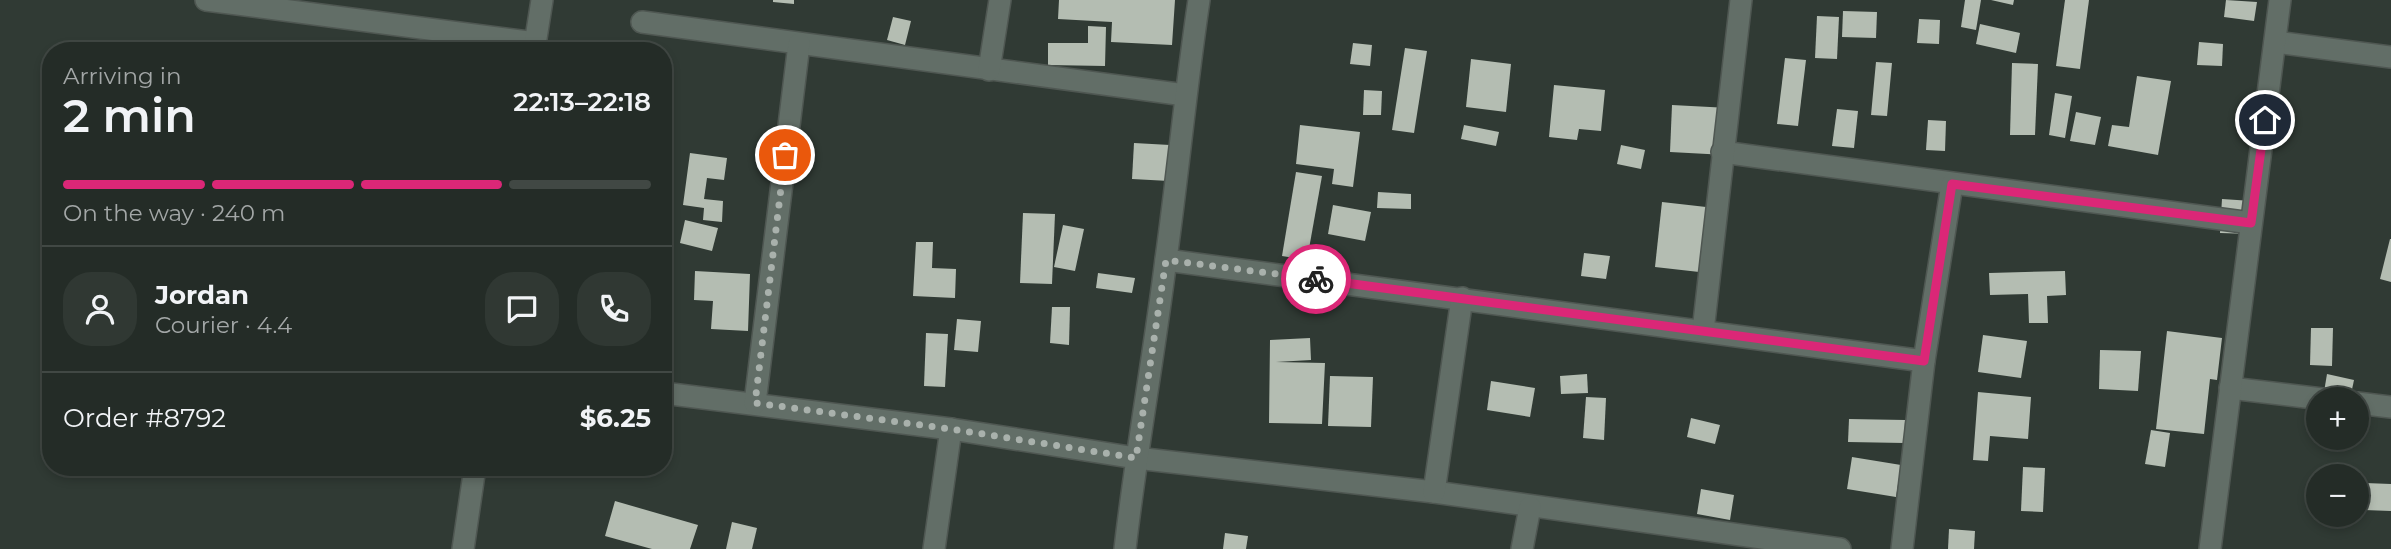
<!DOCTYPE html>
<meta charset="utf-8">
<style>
:root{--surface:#242c27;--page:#303833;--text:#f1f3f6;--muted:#a3a7a7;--line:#414844;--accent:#db2777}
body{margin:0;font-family:Montserrat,sans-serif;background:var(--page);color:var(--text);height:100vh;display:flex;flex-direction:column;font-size:26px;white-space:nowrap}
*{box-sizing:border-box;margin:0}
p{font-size:23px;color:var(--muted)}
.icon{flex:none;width:38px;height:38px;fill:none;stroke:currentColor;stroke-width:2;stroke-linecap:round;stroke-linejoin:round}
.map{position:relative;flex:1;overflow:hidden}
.side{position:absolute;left:42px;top:42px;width:630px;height:434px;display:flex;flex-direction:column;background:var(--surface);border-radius:28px;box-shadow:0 4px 10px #0003,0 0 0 2px var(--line)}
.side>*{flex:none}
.controls{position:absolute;left:2306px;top:387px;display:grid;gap:14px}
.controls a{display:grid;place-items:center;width:63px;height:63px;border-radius:50%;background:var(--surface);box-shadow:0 4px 10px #0003,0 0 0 2px var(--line);font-size:35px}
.pin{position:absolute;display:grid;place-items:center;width:60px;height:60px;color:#fff;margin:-30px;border:4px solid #fff;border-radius:50%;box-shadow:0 2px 7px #0007}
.courier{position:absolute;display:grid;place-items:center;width:70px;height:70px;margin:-35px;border:5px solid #db2777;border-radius:50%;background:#fff;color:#222;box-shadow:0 2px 9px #0007}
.headline em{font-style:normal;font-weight:600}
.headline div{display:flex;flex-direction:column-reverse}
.headline{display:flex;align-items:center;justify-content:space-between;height:119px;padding:0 21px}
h1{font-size:46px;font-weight:600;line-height:52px}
.bar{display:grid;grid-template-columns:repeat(4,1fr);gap:10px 7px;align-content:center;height:84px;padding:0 21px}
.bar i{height:9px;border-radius:5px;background:var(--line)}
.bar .on{background:var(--accent)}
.bar p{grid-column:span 4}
.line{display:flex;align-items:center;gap:18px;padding:0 21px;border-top:2px solid var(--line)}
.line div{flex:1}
.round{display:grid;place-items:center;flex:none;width:74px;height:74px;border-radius:28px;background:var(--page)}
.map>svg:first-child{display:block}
.building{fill:#b4bdb2}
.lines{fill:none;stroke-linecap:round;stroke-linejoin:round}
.street-casing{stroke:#4f5752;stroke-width:24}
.street{stroke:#626e67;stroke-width:21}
.done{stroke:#a9b1ac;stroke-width:7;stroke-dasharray:0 12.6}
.route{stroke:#db2777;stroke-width:9}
</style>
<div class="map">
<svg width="2391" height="549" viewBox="0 0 2391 549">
<rect width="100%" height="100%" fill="#303a34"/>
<g class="building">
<path d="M773 0H794V4L773 2Z"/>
<path d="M1059 0H1175L1172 45 1111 42 1112 22 1058 19Z"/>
<path d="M1965 0H1981L1976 30 1961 27Z"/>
<path d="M1991 0H2014L2013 5Z"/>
<path d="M2065 0H2089L2080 69 2056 66Z"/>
<path d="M2226 0 2257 2 2254 21 2224 17Z"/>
<path d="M1843 11 1877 12 1876 38 1842 37Z"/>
<path d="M1817 16 1839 17 1837 59 1815 58Z"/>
<path d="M893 17 911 21 905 45 887 40Z"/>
<path d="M1919 19 1940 20 1939 44 1917 43Z"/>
<path d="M1980 24 2020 33 2016 53 1976 44Z"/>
<path d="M1088 26 1106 27 1105 66 1048 65V43H1088Z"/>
<path d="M2199 42 2223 44 2222 66 2197 65Z"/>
<path d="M1353 43 1372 45 1370 66 1350 64Z"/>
<path d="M1405 48 1427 51 1414 133 1392 130Z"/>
<path d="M1785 58 1806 60 1798 126 1777 124Z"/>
<path d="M1471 59 1511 64 1506 112 1466 107Z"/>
<path d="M1876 62 1892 63 1887 116 1871 115Z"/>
<path d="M2012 63 2038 64 2035 135H2010Z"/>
<path d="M2137 76 2171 81 2158 155 2108 146 2112 125 2129 127Z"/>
<path d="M1554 85 1605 90 1601 131 1579 129 1577 140 1549 137Z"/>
<path d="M1364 90 1382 91 1381 115H1363Z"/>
<path d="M2055 93 2072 96 2065 138 2049 135Z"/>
<path d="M1672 105 1729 108 1726 155 1670 152Z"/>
<path d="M1837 109 1858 111 1854 148 1832 146Z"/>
<path d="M2076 112 2101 117 2095 145 2070 141Z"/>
<path d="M1928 120 1946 121 1945 151 1926 150Z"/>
<path d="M1300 125 1360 132 1353 187 1332 184 1334 169 1296 164Z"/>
<path d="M1464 125 1499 132 1496 146 1461 139Z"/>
<path d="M1134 143 1170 145 1169 181 1132 179Z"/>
<path d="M1621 145 1645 150 1641 169 1617 164Z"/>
<path d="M690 153 727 158 724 180 707 178 704 199 723 201 722 222 703 220 704 208 683 205Z"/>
<path d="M1296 172 1322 176 1307 260 1282 256Z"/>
<path d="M1378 192 1411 194V209L1377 208Z"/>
<path d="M2222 199 2252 201 2251 234 2220 233Z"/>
<path d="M1662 202 1715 208 1708 273 1655 267Z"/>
<path d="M1333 205 1371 212 1365 241 1328 234Z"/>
<path d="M1023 213 1055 214 1052 284 1020 283Z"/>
<path d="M685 220 718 228 712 251 680 243Z"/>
<path d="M1063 225 1084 229 1075 271 1054 267Z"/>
<path d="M2390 239H2391V282L2380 279Z"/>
<path d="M916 242H933L932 268 956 269 955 298 913 296Z"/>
<path d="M1584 253 1610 256 1606 279 1581 276Z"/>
<path d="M695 271 750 274 748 331 711 329 713 301 694 300Z"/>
<path d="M2065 271 2066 295 2047 296 2048 323H2029L2028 294 1990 295 1989 273Z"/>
<path d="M1098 273 1135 278 1132 293 1096 288Z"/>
<path d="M1052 307H1070L1069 345 1050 343Z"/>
<path d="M957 319 981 321 978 352 954 350Z"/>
<path d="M2311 328H2333L2332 366 2310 365Z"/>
<path d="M2167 331 2222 338 2217 380 2210 379 2204 434 2156 429Z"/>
<path d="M926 333 948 334 945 387 924 386Z"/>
<path d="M1983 335 2027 341 2021 378 1978 372Z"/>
<path d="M1310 338 1311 360 1276 362 1325 363 1322 424 1269 423 1270 340Z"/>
<path d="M2100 350 2141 351 2138 391 2099 389Z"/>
<path d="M1587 374 1588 393 1561 394 1560 376Z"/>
<path d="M2327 374 2354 380 2350 399 2323 398Z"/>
<path d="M1330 376 1373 377 1371 427 1328 426Z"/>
<path d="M1491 381 1535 388 1530 417 1487 410Z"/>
<path d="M1978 392 2031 397 2028 439 1990 436 1988 461 1973 460Z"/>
<path d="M1586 397 1606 398 1604 440 1583 438Z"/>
<path d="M1691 418 1720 425 1715 444 1687 437Z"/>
<path d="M1849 419 1905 420 1904 443 1848 442Z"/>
<path d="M2151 430 2170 433 2165 467 2145 464Z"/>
<path d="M1852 457 1901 465 1896 497 1847 489Z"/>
<path d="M2023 467 2045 468 2043 512 2021 511Z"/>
<path d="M2365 483 2391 484V511L2364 510Z"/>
<path d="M1701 489 1734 495 1730 520 1697 514Z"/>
<path d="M615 501 698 525 690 549H652L605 536Z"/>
<path d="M732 522 757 528 752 549H726Z"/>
<path d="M1949 529 1975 531 1974 549H1948Z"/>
<path d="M1225 533 1248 536 1246 549H1223Z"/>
</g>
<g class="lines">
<g class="street-casing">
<g id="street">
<path d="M206 0 536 43"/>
<path d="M642 22 1185 95"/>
<path d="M2275 42 2391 57"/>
<path d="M534 51 542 0"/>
<path d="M989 70 1000 0"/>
<path d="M1722 152 2251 223"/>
<path d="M1166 260 1924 361"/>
<path d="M1703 331 1741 0"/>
<path d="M2230 388 2322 399"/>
<path d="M663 393 951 429 1136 458 1434 492 1840 549"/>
<path d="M755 403 799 44"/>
<path d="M2357 403 2391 407"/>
<path d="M1434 492 1462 298"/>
<path d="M463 549 475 467"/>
<path d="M934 549 951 429"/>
<path d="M1125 549C1136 452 1154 356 1166 259 1178 173 1186 86 1199 0"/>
<path d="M1522 549 1530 507"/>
<path d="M1902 549 1924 361 1952 184"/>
<path d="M2210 549 2280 0"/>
</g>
</g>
<use href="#street" class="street"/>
</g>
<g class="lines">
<path class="done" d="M785 155 755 403 951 429 1136 458 1166 260 1316 279"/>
<path class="route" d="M1316 279 1924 361 1952 184 2251 223 2265 120"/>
</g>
</svg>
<div class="controls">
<a>+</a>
<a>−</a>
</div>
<div class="pin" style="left:785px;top:155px;background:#ea580c"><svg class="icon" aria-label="bag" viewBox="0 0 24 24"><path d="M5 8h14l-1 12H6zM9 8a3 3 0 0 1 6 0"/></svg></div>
<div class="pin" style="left:2265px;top:120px;background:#1f2937"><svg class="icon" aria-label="home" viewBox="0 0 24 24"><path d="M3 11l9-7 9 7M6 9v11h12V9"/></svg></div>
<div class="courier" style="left:1316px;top:279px"><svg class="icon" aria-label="bike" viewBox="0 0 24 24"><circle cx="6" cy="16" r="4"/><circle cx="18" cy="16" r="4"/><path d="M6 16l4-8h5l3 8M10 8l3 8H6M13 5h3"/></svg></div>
<section class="side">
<div class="headline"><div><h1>2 min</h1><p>Arriving in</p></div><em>22:13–22:18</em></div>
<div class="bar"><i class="on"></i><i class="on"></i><i class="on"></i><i></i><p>On the way · 240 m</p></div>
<div class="line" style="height:126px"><a class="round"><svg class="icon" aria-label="person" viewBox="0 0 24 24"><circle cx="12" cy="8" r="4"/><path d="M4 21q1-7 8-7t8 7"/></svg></a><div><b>Jordan</b><p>Courier · 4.4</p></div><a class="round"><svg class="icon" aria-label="chat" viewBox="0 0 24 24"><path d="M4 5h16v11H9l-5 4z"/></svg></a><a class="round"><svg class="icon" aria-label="phone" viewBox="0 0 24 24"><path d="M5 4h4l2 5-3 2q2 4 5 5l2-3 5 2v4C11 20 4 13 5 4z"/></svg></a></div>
<div class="line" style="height:91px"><div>Order #8792</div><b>$6.25</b></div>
</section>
</div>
